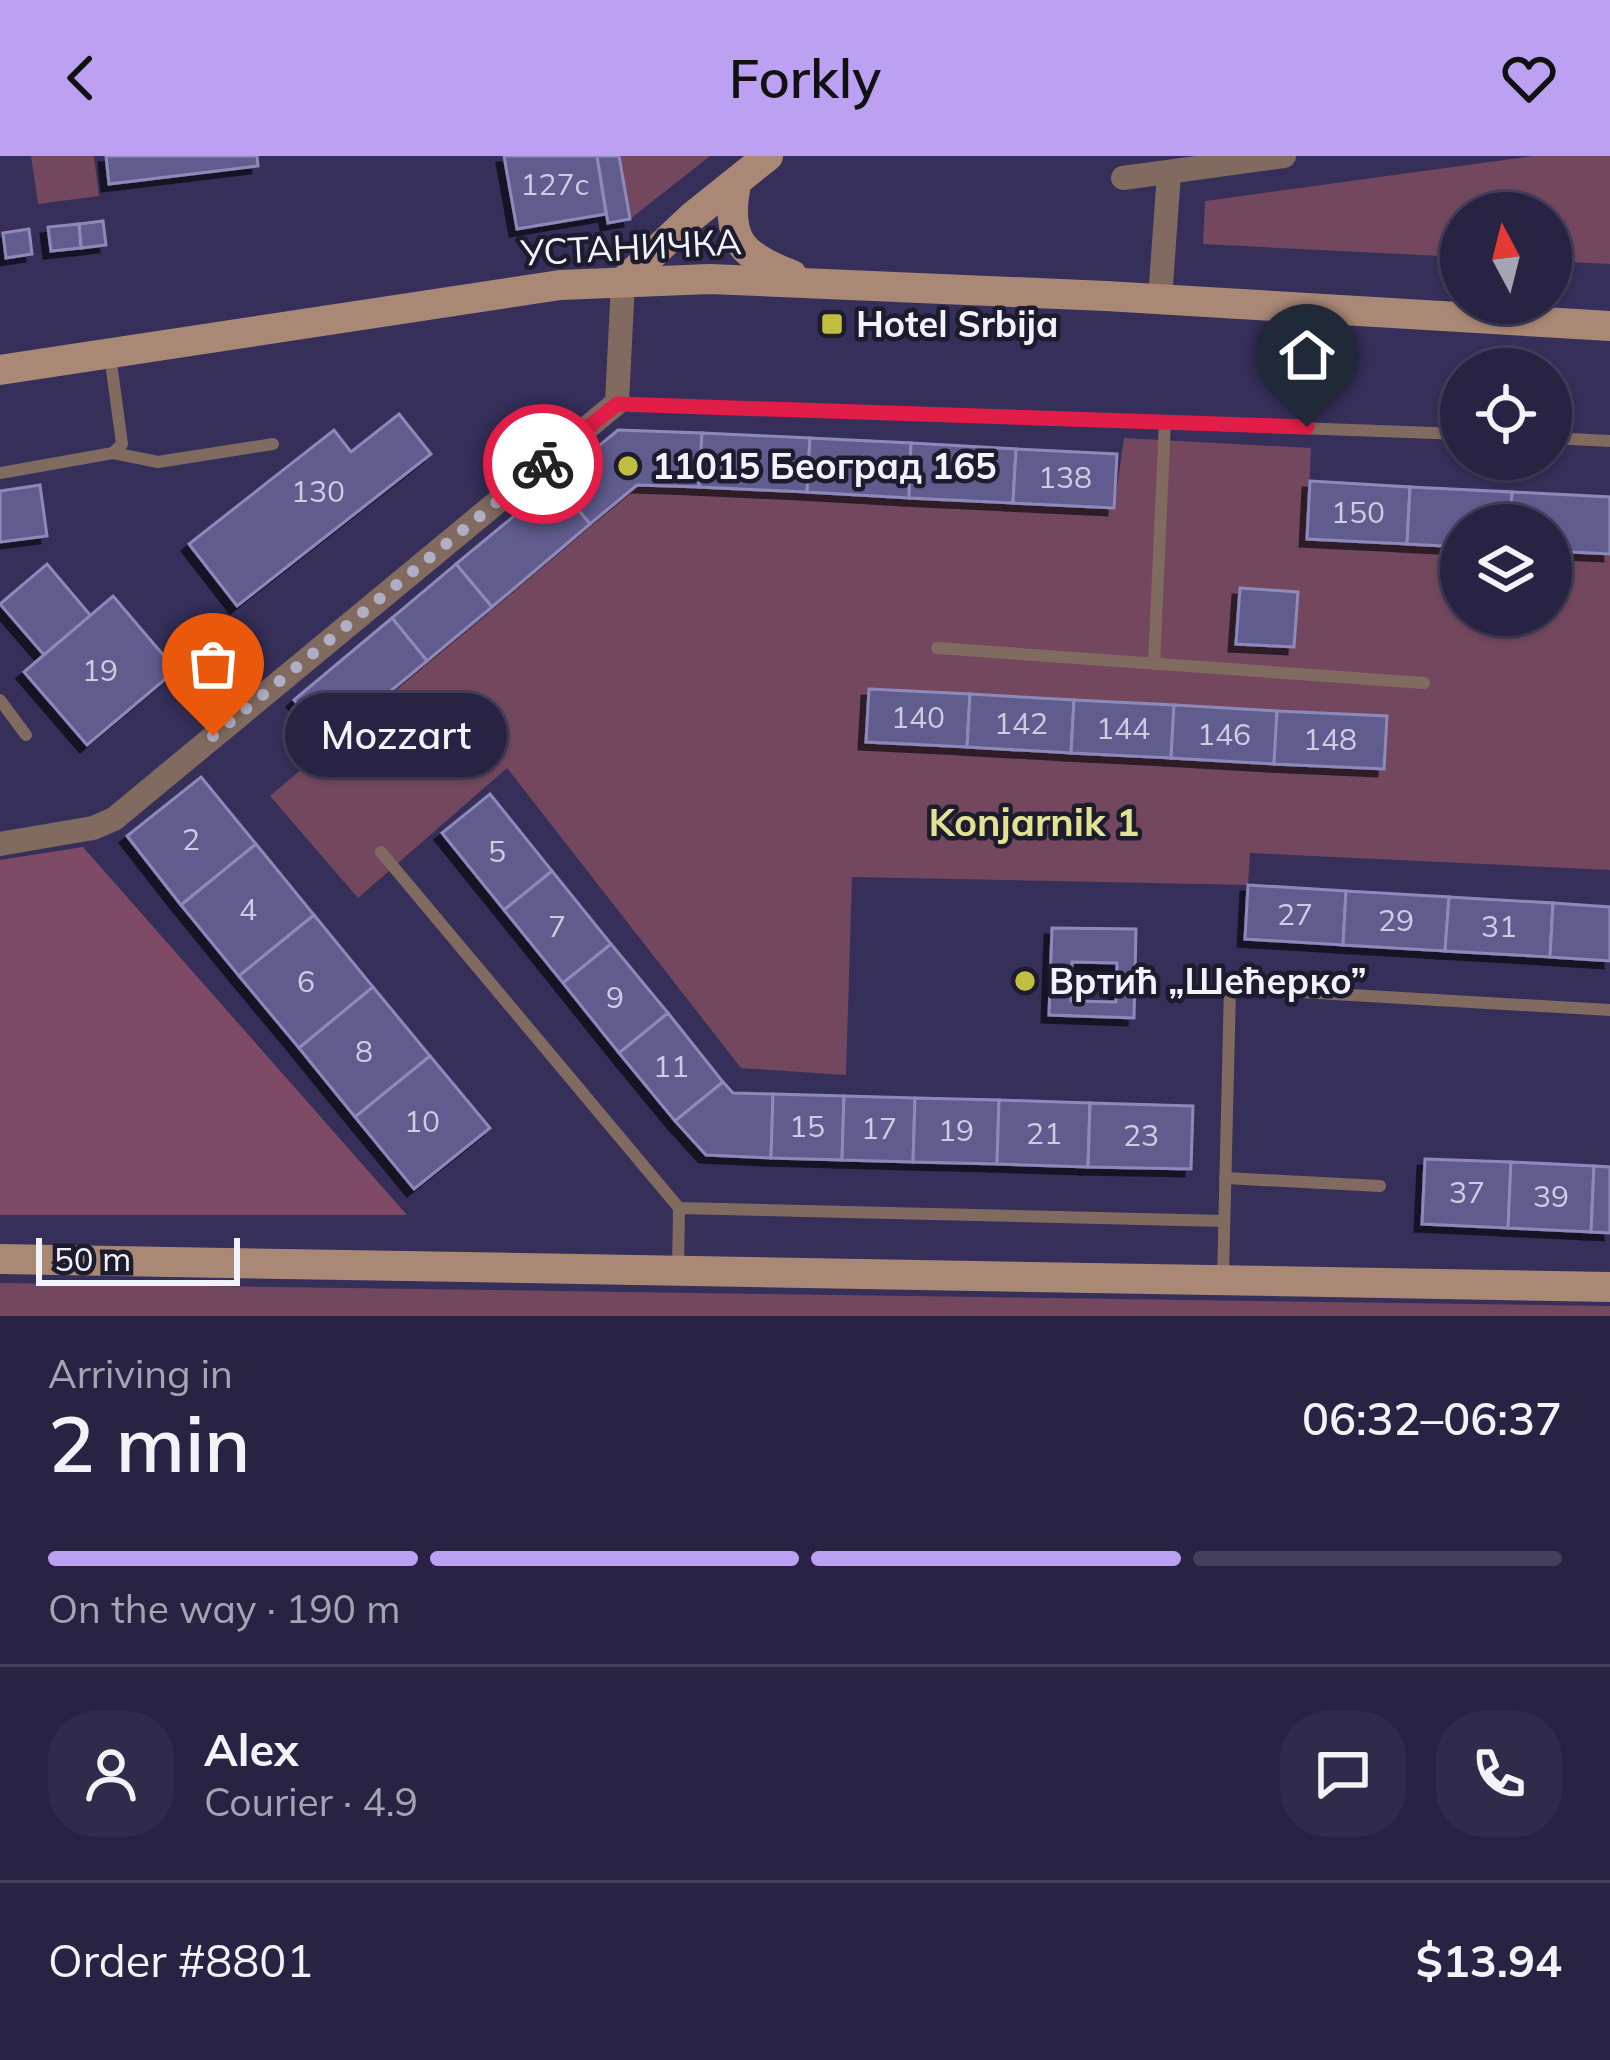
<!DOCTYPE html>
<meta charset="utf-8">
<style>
:root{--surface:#282343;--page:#302b4a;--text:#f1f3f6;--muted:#a5a4b2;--line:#44405c;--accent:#bca0f2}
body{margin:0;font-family:Mulish,sans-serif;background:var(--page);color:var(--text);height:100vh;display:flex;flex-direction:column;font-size:45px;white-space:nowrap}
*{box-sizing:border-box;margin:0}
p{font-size:39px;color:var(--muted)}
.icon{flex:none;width:66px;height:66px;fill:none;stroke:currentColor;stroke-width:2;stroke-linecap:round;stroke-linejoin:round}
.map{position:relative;height:1160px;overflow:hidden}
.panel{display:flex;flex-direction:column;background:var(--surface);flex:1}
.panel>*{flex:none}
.needle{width:78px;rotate:353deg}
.buttons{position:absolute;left:1440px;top:36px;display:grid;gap:24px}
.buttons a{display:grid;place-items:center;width:132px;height:132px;border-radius:50%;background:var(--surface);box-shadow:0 3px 9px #0004,0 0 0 3px var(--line);font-size:60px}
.scale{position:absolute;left:36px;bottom:30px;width:204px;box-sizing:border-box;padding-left:12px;border:6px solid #f2f2fd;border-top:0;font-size:33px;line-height:42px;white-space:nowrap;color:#f2f2fd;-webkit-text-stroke:9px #1d1b2e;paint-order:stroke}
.pin{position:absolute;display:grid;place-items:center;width:102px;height:102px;color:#fff;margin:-123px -51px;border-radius:50% 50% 50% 0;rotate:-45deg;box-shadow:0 0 12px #0007}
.pin .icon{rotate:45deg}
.courier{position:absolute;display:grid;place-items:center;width:120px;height:120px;margin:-60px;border:9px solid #e11d48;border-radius:50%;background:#fff;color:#222;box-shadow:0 3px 15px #0007}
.bubble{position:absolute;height:84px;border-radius:42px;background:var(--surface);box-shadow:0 3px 9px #0004,0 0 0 3px var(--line);font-size:39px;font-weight:600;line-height:84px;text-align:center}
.overview em{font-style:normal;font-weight:600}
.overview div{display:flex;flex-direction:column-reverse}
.overview{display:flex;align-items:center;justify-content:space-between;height:204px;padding:0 48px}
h1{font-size:78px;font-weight:600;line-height:90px}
.bar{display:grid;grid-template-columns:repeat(4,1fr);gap:18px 12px;align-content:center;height:144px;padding:0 48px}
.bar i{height:15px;border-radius:9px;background:var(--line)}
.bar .selected{background:var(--accent)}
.bar p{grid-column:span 4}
.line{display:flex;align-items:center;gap:30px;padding:0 48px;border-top:3px solid var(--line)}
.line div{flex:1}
.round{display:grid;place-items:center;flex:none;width:126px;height:126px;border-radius:48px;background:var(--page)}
header{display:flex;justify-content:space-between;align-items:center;height:156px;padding:0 48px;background:var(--accent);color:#111;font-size:54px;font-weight:600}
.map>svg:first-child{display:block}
.green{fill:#73485e}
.forest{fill:#7e4a65}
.building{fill:#615c8e;stroke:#8e89bb;stroke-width:3;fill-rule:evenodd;filter:url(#shadow)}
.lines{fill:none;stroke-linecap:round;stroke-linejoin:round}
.lane{stroke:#816b60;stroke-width:12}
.street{stroke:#816b60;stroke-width:24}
.secondary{stroke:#aa8876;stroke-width:30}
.done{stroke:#b0aec4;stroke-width:12;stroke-dasharray:0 21.6}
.route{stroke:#e11d48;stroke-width:15}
.poi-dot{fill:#c0be40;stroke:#1d1b2e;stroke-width:4.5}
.labels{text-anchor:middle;stroke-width:9;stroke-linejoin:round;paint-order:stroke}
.number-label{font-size:30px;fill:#cecce1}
.street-label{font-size:36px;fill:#f2f2fd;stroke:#1d1b2e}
.poi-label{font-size:36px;font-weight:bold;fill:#f2f2fd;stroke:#1d1b2e;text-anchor:start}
.neighbourhood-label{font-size:39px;font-weight:bold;fill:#e2e293;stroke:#1d1b2e}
</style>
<header><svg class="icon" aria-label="back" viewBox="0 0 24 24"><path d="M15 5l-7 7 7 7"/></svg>Forkly<svg class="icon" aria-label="heart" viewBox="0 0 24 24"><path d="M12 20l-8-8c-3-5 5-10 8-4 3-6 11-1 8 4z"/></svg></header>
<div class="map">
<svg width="1610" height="1160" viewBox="0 0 1610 1160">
<defs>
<filter id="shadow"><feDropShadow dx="-7" dy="7" stdDeviation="0" flood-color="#0009"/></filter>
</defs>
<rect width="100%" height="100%" fill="#352f59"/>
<g class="green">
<path d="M31 0H94L99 40 38 48Z"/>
<path d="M619 0H710L630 63Z"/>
<path d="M1533 0H1610V108L1551 105V57H1461V101L1203 88 1205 45Z"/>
<path d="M1124 282 1311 292 1307 383 1461 391V459H1551V395L1610 398V714L1250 697 1248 729 852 721 846 919 741 912 507 612 358 742 270 640 637 329 1114 352Z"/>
<path d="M0 1127 1610 1150V1160H0Z"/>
</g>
<path class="forest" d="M83 691 407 1059H0V704Z"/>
<g class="building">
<path d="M106 0H257L258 10 109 28Z"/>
<path d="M504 0H597L606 58 517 73Z"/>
<path d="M597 0H619L630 63 608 67Z"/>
<path d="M103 65 106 89 81 92 79 68Z"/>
<path d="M79 68 81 92 51 95 48 71Z"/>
<path d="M29 73 32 98 6 102 3 77Z"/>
<path d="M399 258 431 298 237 450 189 388 334 274 351 296Z"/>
<path d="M618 274 702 277 699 331 637 329 590 368 555 326Z"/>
<path d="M702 277 810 282 807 336 699 331Z"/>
<path d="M810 282 911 287 909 342 807 336Z"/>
<path d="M911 287 1016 293 1013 347 909 342Z"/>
<path d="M1016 293 1117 298 1114 352 1013 347Z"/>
<path d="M1310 325 1410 331 1407 388 1307 383Z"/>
<path d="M555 326 590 368 492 451 456 408Z"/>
<path d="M40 329 47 380 0 386V335Z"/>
<path d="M1410 331 1512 336 1510 369H1461V391L1407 388Z"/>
<path d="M1512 336 1610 341V398L1551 395V369H1510Z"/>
<path d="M47 408 91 460 44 499 0 448Z"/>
<path d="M456 408 492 451 427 505 392 462Z"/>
<path d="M1240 432 1298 436 1294 491 1236 488Z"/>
<path d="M113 440 176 514 87 589 24 516Z"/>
<path d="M392 462 427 505 329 586 294 544Z"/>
<path d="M869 533 970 538 967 591 866 586Z"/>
<path d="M970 538 1074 544 1071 597 967 591Z"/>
<path d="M1074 544 1174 549 1171 602 1071 597Z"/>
<path d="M1174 549 1277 555 1274 608 1171 602Z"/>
<path d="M1277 555 1387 560 1384 613 1274 608Z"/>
<path d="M201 621 256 688 181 749 127 680Z"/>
<path d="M490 638 552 715 504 754 442 677Z"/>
<path d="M256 688 314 759 239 820 181 749Z"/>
<path d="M552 715 611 788 563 827 504 754Z"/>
<path d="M1248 729 1346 735 1343 789 1245 783Z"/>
<path d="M1346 735 1449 741 1445 795 1343 789Z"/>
<path d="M1449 741 1553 747 1550 801 1445 795Z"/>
<path d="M1553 747 1610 751V805L1550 801Z"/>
<path d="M314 759 373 831 299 892 239 820Z"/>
<path d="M1052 772 1136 773 1134 862 1049 859ZM1072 806 1117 807 1116 846 1071 845Z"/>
<path d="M611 788 668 857 619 897 563 827Z"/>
<path d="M373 831 430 900 355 961 299 892Z"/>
<path d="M668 857 723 926 675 965 619 897Z"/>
<path d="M430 900 490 972 414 1033 355 961Z"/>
<path d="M723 926 733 937 773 938 771 1002 706 999 675 965Z"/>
<path d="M773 938 844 940 842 1004 771 1002Z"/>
<path d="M844 940 915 942 913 1006 842 1004Z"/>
<path d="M915 942 999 944 997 1008 913 1006Z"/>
<path d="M999 944 1090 947 1088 1011 997 1008Z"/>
<path d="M1090 947 1193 950 1191 1013 1088 1011Z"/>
<path d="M1425 1003 1511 1006 1508 1072 1422 1068Z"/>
<path d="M1511 1006 1594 1010 1591 1076 1508 1072Z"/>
<path d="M1594 1010 1610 1011V1077L1591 1076Z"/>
</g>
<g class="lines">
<g class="lane">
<path d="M110 199 122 288 113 297"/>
<path d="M617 247 1461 278"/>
<path d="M1551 282 1610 285"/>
<path d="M0 317 113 297 158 306 273 288"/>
<path d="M937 492 1424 527"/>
<path d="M1154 508 1165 265"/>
<path d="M0 544 26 579"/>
<path d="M381 696 679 1052 1224 1065"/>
<path d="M1225 1022 1380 1030"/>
<path d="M678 1113 679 1052"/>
<path d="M1223 1121 1230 832 1610 854"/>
</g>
<g class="street">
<path d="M1123 22 1284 0"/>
<path d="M1160 143 1169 17"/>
<path d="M0 688 93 672 114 663 617 247 623 126"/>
</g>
<g class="secondary">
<path d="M736 28C725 84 742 100 792 119"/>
<path d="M623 126 693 60 768 0"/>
<path d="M0 214 560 129 710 123 1106 140 1610 170"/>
<path d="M0 1103 1610 1131"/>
</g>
</g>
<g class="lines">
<path class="done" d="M213 580 543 308"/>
<path class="route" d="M543 308 617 248 1307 271"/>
</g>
<g class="poi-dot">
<rect x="820" y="156" width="24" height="24" rx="6"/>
<circle cx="628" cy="310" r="12"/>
<circle cx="1025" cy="825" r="12"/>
</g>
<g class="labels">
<g class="number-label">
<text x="555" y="39">127c</text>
<text x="1065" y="332">138</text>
<text x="318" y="346">130</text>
<text x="1358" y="367">150</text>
<text x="100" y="525">19</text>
<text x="918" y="572">140</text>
<text x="1021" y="578">142</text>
<text x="1123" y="583">144</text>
<text x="1224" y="589">146</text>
<text x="1330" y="594">148</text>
<text x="191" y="694">2</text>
<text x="497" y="706">5</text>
<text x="248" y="764">4</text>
<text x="1295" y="769">27</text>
<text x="1396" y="775">29</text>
<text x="557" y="781">7</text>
<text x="1499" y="781">31</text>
<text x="306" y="836">6</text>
<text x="615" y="852">9</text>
<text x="364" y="906">8</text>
<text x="671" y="921">11</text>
<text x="422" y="976">10</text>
<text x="807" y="981">15</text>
<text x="879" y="983">17</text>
<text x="956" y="985">19</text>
<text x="1044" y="988">21</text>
<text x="1141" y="990">23</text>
<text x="1467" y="1047">37</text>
<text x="1551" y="1051">39</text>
</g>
<g class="street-label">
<text transform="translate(631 91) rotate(-3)" y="13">УСТАНИЧКА</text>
</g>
<g class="poi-label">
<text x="856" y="181">Hotel Srbija</text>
<text x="652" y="323">11015 Београд 165</text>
<text x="1049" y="838">Вртић „Шећерко”</text>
</g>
<g class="neighbourhood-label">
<text x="1034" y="680">Konjarnik 1</text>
</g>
</g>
</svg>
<div class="buttons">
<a><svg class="needle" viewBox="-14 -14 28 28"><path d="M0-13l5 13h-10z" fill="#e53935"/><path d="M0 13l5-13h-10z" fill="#a5a4b2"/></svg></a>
<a><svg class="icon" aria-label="locate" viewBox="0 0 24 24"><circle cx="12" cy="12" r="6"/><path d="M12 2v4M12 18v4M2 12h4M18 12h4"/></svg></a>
<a><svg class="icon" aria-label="layers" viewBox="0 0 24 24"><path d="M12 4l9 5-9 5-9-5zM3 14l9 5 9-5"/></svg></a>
</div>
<div class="scale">50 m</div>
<div class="pin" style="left:213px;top:580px;background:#ea580c"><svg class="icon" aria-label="bag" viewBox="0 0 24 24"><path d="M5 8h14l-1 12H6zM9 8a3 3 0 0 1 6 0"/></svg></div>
<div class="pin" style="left:1307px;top:271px;background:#1f2937"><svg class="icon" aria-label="home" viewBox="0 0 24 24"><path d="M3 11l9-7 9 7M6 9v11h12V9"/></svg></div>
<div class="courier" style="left:543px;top:308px"><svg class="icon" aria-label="bike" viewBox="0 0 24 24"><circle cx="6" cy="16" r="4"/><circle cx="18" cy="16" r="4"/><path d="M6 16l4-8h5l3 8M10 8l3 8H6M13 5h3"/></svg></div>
<div class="bubble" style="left:285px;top:537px;width:222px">Mozzart</div>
</div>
<section class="panel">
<div class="overview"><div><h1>2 min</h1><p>Arriving in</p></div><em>06:32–06:37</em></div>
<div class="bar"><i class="selected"></i><i class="selected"></i><i class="selected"></i><i></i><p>On the way · 190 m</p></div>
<div class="line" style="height:216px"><a class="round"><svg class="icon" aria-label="person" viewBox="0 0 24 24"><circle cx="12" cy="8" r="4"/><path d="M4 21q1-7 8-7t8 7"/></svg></a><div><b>Alex</b><p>Courier · 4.9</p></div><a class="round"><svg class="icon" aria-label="chat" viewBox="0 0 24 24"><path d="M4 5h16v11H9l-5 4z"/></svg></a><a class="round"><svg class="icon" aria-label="phone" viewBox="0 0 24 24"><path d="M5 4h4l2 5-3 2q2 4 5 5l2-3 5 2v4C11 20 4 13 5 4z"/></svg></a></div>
<div class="line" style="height:156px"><div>Order #8801</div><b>$13.94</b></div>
</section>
